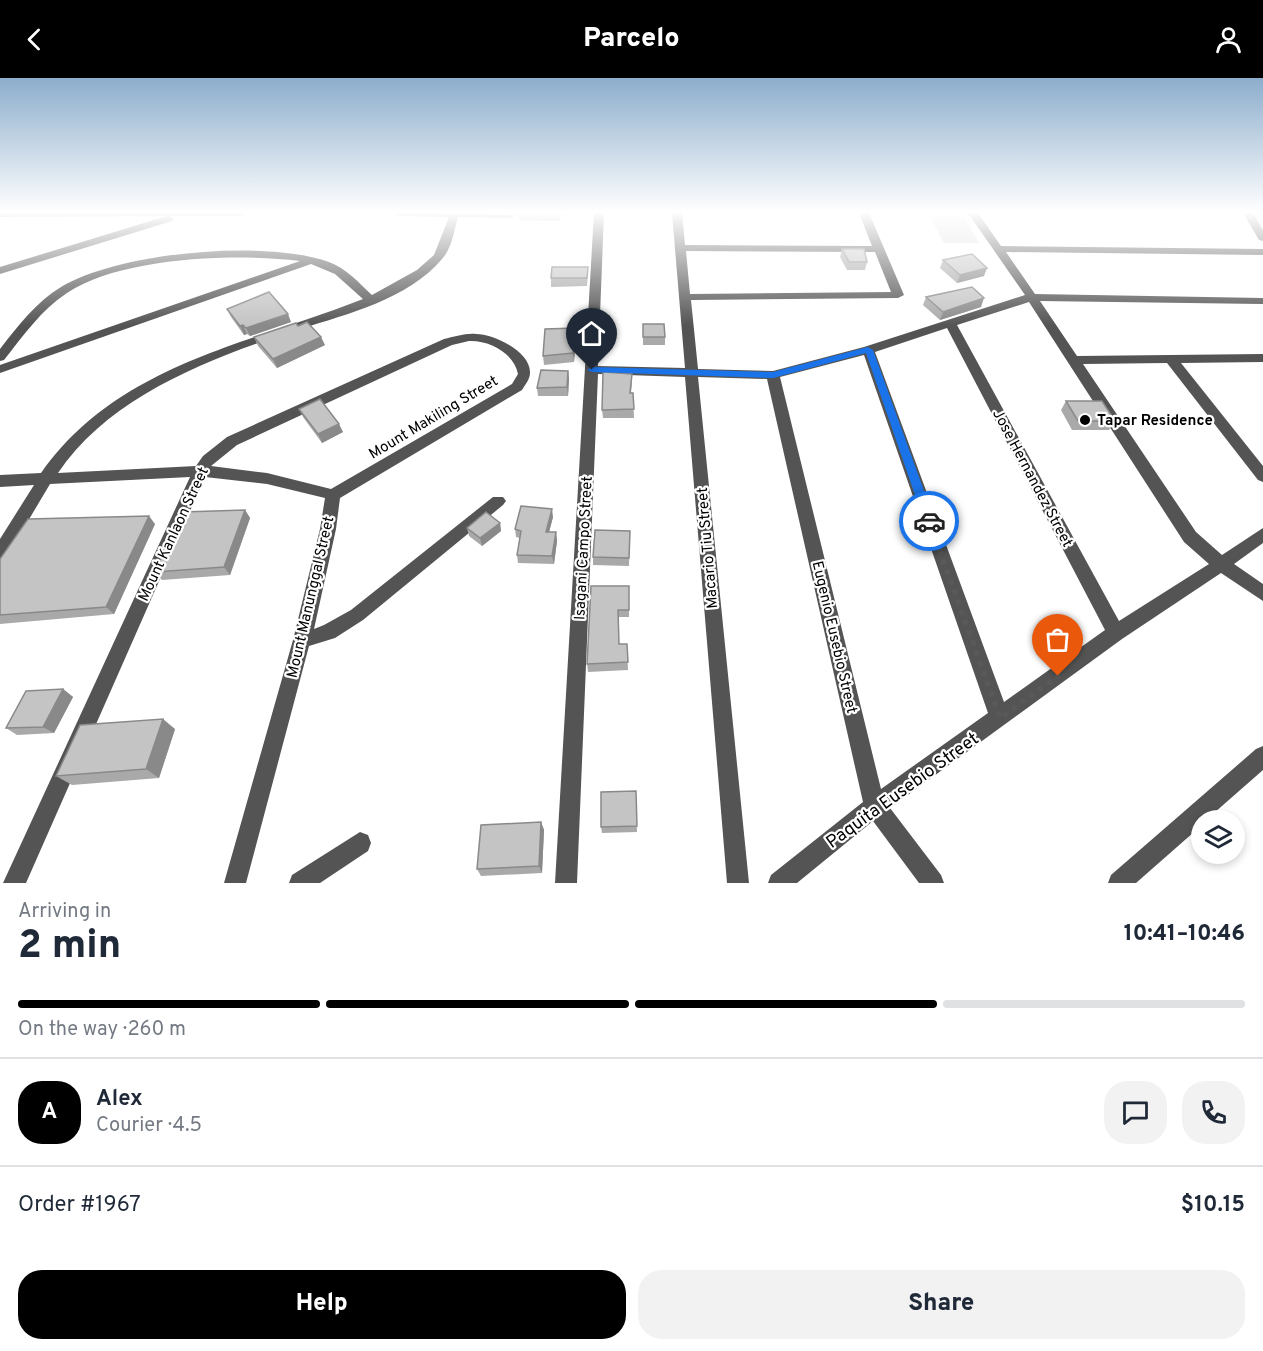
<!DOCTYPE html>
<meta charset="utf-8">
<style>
:root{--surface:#fff;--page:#f2f2f3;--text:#1f2937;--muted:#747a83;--line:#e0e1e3;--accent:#000}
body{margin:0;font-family:Overpass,sans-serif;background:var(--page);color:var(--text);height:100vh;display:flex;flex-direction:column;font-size:22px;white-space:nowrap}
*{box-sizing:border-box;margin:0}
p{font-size:20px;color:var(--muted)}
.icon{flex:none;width:33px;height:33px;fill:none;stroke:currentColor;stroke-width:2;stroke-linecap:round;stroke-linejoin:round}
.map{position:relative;height:805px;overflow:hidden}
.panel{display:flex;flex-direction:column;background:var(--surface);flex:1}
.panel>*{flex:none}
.fabs{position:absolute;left:1191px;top:732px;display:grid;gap:12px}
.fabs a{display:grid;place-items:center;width:54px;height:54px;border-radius:50%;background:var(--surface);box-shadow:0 3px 9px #0003;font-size:30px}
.pin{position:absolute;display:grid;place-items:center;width:51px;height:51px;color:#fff;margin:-62px -26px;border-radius:50% 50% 50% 0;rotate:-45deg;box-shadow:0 0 6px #0007}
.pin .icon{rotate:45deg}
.courier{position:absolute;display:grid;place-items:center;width:60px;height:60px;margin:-30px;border:4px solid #1a73e8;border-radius:50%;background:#fff;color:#222;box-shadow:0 2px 8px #0007}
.summary em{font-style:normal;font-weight:800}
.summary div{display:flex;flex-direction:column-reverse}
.summary{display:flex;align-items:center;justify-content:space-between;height:102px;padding:0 18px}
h1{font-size:39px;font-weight:800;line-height:45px}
.bar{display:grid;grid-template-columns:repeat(4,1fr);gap:9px 6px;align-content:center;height:72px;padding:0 18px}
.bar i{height:8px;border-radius:4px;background:var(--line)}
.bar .current{background:var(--accent)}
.bar p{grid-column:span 4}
.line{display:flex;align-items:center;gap:15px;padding:0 18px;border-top:2px solid var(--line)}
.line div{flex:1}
.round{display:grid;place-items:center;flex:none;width:63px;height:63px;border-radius:24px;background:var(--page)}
.button{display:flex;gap:12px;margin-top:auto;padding:12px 18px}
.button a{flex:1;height:69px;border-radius:24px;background:var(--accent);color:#fff;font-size:24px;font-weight:800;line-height:69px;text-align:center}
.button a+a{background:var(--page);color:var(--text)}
header{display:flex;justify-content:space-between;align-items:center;height:78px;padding:0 18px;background:var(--accent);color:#fff;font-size:27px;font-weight:800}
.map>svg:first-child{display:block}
.green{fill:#dbdbdb}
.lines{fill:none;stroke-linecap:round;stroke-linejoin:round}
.minor{fill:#545454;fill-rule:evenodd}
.wall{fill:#a9a9a9}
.shaded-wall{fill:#898989}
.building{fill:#c4c4c4;stroke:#898989;stroke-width:1.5}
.route{fill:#1a73e8}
.done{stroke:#595959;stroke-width:6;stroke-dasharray:0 10.8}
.poi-dot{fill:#000;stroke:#fff;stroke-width:2}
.labels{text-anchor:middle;stroke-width:4.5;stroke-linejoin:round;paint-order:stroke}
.street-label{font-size:15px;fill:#000;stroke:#fff}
.poi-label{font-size:15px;font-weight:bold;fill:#000;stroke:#fff;text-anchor:start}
.near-street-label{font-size:18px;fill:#000;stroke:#fff}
</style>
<header><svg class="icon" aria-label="back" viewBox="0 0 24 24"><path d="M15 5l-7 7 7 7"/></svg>Parcelo<svg class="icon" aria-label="person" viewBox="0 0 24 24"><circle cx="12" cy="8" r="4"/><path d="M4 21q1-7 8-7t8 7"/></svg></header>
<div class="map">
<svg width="1263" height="805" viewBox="0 0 1263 805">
<rect width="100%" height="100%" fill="#fff"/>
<path class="green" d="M930 139H964L979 165H944Z"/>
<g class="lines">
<g class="minor">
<path d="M0 135H246L241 138H169L173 141 172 143 0 196V189L167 138 0 139Z"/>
<path d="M395 135 516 137 511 140 458 139C454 153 452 170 442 181 408 221 348 236 300 251 215 278 110 317 58 395L196 388 203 378 227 359 444 261C454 259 465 255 476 256 494 256 531 274 530 295 530 301 525 307 522 312L340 420 336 451 314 551 324 547 351 532 493 419H503L506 423 503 427 363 542 335 560 309 568 246 805H224L293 562 320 451 325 420 267 406 205 399 26 805H3L190 399 50 406 6 480 0 482V461L34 407 0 409V397L41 395C118 286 247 267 363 221L335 196 311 186 0 295V287L300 183C236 175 121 179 67 215 41 232 23 258 4 282L0 283V271C18 248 36 224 61 209 119 174 265 161 329 184 346 190 359 205 372 217L417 192 434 177 449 139 400 138ZM469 263C489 262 514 275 518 296L512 306 331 411 267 395 211 388 237 367 452 267Z"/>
<path d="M594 135H604L598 288 685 290 672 135H682L685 167 872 168 859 135H869L904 217 898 220 691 222 698 291 773 293 864 269 1025 217 968 135H978L1001 168 1263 171V177L1006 174 1035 216 1263 220V226L1040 223 1077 278 1263 276V284L1181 285 1263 388V404L1258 402 1167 285 1083 286 1196 454 1222 477 1263 450V465L1234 486 1263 506V523L1221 495 1122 561 890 730 941 797 944 805H919L873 743 797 805H768L771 797 863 724 767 301 698 299 749 805H727L685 299 598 296 577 805H555ZM686 173 875 174 891 214 690 216ZM1029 224 1184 464 1209 486 1119 543 957 247ZM947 250 1105 552 1004 624 875 274ZM864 277 988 635 881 711 780 299Z"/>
<path d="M1243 135H1253L1263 152V163L1259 162Z"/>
<path d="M1263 668V692L1206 742H1202V747L1136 805H1108L1111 797 1256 671Z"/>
<path d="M360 754 368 757 371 765 368 773 320 805H289L292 797Z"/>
</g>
</g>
<g class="wall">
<path d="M518 135H561L560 143 519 142Z"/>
<path d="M842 171 867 184 865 192H847L840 179Z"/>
<path d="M943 182 984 198 957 205 940 190Z"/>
<path d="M588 197 587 208 551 209V200Z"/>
<path d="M926 219 981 229 940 242 923 227Z"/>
<path d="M227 231 291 244 250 258 247 256 244 257 231 239Z"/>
<path d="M643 246 665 259V267H643Z"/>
<path d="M298 248 325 267 277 290 258 268 254 259Z"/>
<path d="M576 259 574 284 544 287 543 278Z"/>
<path d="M568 293 569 301 568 318H538L537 310Z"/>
<path d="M632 304 631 315H633L634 340H603L602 332Z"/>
<path d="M1066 323 1115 343 1109 352H1072L1061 332Z"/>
<path d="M299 331 343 354 322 365 303 339Z"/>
<path d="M245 432 250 440 230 497 162 502 155 494Z"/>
<path d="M553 439 549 454H556L557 463 554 486 518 485 517 477 520 460 516 459 515 451Z"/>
<path d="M500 445 501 453 482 468 469 458 467 450Z"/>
<path d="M155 446 114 536 0 546V481Z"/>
<path d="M630 453 629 488 593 487V479Z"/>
<path d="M629 508V539H618L619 566H627L628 592 588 594 587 586Z"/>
<path d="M63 611 73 619 54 655 17 657 6 650Z"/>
<path d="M175 651 159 700 72 707 56 698Z"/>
<path d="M636 713 637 754 602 755 601 749Z"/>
<path d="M541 744 544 752 542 795 481 798 477 791Z"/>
</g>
<g class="shaded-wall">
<path d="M987 190 984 198 957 205 960 197Z"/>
<path d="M984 220 981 229 940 242 943 234Z"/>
<path d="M288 236 291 244 250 258 246 250Z"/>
<path d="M243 247 247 256 244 257 240 248Z"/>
<path d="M576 250V259L574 284 573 275Z"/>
<path d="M321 259 325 267 277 290 273 281Z"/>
<path d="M568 293 569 301 568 318 567 309Z"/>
<path d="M339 346 343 354 322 365 318 356Z"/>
<path d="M552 431 553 439 547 462 546 454Z"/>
<path d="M245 432 250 440 230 497 224 489Z"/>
<path d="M149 438 155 446 114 536 106 529Z"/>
<path d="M500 445 501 453 482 468 480 460Z"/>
<path d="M556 454 557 463 554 486 552 478Z"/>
<path d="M63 611 73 619 54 655 43 649Z"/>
<path d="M163 641 175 651 159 700 146 691Z"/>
<path d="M541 744 544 752 542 795 539 788Z"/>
</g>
<g class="building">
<path d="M842 171H864L867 184H849Z"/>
<path d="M972 176 987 190 960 197 943 182Z"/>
<path d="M552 189H588L587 200H551Z"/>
<path d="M972 209 984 220 943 234 926 219Z"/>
<path d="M269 214 288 236 246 250 243 247 240 248 227 231Z"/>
<path d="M307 244 321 259 273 281 254 259 296 245 298 248Z"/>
<path d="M643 246H664L665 259H643Z"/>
<path d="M576 250 573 275 543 278 545 251Z"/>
<path d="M541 292 568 293 567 309 537 310Z"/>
<path d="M603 294 632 296 630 315H633L634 331 602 332Z"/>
<path d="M320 321 339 346 318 356 299 331Z"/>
<path d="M1066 323H1102L1115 343H1078Z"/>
<path d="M521 428 552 431 546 454H556L552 478 517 477 521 453 515 451Z"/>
<path d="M245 432 224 489 155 494 182 434Z"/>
<path d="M486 434 500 445 480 460 467 450Z"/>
<path d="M149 438 106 529 0 537V481L28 441Z"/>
<path d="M595 452 630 453 629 480 593 479Z"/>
<path d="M591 508H629V532H618L619 566H627L628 584 587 586Z"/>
<path d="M63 611 43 649 6 650 26 613Z"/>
<path d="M163 641 146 691 56 698 80 647Z"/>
<path d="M636 713 637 748 601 749V714Z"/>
<path d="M541 744 539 788 477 791 481 747Z"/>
</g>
<linearGradient id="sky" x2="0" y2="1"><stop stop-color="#8cadcc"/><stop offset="0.54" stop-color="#fff"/><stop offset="1" stop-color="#fff" stop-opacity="0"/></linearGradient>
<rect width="1263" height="248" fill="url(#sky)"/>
<path class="route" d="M868 269 873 272 935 443 933 446 929 447 924 443 866 275 773 300 592 294 587 292 592 289 773 294Z"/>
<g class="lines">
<path class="done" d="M929 443 1000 640 1058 598"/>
</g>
<circle class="poi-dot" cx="1085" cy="342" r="6"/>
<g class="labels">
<g class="street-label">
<text transform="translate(433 339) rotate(-31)" y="5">Mount Makiling Street</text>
<text transform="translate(1033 400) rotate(62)" y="5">Jose Hernandez Street</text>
<text transform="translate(173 456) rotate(-65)" y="5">Mount Kanlaon Street</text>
<text transform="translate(583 470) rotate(-87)" y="5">Isagani Campo Street</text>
<text transform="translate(707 470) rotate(-95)" y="5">Macario Tiu Street</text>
<text transform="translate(310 519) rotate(-77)" y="5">Mount Manunggal Street</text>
<text transform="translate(835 559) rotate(77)" y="5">Eugenio Eusebio Street</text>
</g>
<g class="poi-label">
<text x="1097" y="347">Tapar Residence</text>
</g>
<g class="near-street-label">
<text transform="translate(902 712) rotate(-36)" y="6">Paquita Eusebio Street</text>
</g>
</g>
</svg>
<div class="fabs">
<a><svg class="icon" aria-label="layers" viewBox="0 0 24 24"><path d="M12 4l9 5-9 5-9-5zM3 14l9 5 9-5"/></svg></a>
</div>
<div class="pin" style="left:1058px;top:598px;background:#ea580c"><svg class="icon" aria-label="bag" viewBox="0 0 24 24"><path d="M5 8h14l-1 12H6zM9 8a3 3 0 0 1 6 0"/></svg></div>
<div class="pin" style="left:592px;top:292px;background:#1f2937"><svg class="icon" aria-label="home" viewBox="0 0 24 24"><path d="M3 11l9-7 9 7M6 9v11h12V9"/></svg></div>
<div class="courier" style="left:929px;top:443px"><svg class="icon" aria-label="car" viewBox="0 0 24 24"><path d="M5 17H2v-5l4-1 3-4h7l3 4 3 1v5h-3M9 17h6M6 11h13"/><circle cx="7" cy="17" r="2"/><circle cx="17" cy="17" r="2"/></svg></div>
</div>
<section class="panel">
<div class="summary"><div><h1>2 min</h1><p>Arriving in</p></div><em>10:41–10:46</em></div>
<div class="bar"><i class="current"></i><i class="current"></i><i class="current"></i><i></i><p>On the way · 260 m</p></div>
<div class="line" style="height:108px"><b class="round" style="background:var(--accent);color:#fff">A</b><div><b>Alex</b><p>Courier · 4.5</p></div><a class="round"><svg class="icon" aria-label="chat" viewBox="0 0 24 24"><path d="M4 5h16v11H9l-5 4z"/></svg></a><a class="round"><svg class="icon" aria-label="phone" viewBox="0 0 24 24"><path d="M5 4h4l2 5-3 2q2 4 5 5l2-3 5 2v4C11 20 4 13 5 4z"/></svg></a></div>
<div class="line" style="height:78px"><div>Order #1967</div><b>$10.15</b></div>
<div class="button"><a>Help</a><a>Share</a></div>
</section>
